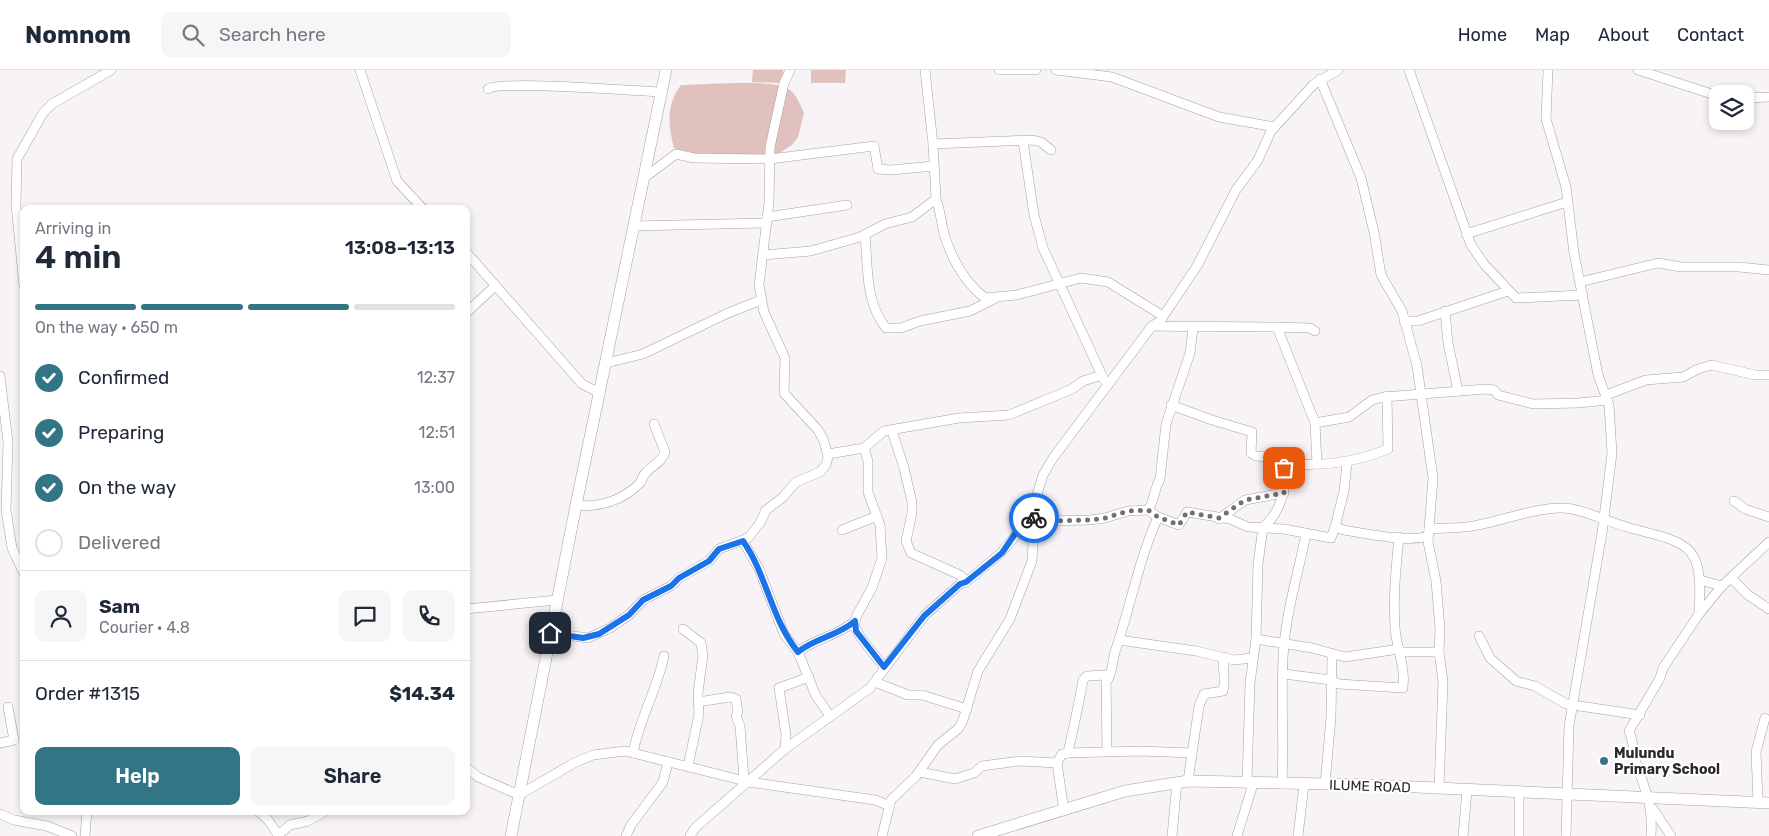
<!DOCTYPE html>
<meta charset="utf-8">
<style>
:root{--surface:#fff;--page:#f6f6f7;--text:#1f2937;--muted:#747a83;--line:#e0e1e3;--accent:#327585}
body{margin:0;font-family:Rubik,sans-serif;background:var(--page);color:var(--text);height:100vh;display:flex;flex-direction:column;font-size:19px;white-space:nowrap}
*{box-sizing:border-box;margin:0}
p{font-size:16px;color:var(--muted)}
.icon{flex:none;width:28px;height:28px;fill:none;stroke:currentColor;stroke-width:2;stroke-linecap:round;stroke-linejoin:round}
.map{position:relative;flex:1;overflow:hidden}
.panel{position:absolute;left:20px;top:135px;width:450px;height:610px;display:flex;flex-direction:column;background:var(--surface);border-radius:10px;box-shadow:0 2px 8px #0003}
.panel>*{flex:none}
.fabs{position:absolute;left:1709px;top:15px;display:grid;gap:10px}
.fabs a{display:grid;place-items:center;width:45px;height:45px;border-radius:10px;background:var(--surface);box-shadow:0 2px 8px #0003;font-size:25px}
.pin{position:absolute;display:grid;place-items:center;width:42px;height:42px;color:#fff;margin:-21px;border-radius:10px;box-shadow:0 2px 8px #0006}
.courier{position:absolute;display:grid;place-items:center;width:50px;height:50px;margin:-25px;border:4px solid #1a73e8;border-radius:50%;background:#fff;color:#222;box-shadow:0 1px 6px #0007}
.overview em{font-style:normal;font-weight:600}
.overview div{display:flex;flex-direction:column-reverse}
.overview{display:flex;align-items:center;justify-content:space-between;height:85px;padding:0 15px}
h1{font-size:32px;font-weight:600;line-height:38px}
.bar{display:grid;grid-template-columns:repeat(4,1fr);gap:8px 5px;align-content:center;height:60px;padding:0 15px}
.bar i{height:6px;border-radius:4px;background:var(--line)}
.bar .current{background:var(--accent)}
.bar p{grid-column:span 4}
.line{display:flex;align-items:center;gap:12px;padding:0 15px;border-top:1px solid var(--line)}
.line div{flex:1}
.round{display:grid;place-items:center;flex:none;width:52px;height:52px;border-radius:10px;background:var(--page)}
ol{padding:0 15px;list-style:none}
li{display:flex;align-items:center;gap:15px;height:55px}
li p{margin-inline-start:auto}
li .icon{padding:5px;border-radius:50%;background:var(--accent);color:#fff;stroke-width:4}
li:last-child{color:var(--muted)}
li i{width:28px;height:28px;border:2px solid var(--line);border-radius:50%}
.primary-button{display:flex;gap:10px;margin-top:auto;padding:10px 15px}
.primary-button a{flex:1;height:58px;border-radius:10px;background:var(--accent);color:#fff;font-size:20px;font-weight:600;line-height:58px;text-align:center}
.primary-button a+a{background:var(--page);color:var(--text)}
header{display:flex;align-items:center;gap:30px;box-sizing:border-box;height:70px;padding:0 25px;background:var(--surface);border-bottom:1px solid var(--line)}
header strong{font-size:24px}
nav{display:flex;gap:28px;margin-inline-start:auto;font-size:18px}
.search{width:350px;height:45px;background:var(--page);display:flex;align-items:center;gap:12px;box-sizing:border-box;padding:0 18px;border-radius:10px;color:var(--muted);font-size:19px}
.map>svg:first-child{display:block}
.green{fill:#e0c1be}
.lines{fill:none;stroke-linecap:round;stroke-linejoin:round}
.minor-casing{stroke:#a6a1a4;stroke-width:10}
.tertiary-casing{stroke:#a6a1a4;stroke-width:12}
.minor{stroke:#fff;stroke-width:9}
.tertiary{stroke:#fff;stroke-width:11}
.done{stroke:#727072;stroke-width:5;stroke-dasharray:0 9}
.route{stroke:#1a73e8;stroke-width:6}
.poi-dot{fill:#327585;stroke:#fff;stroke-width:2}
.labels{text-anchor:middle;stroke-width:4.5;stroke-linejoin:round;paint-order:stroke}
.poi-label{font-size:14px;font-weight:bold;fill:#2b292b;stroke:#fff;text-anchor:start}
.street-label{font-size:14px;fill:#2b292b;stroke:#fff}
</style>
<header>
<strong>Nomnom</strong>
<div class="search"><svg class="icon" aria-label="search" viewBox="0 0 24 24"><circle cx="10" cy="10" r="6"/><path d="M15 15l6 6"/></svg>Search here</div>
<nav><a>Home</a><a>Map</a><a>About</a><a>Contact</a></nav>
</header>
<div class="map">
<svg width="1769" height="766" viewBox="0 0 1769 766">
<rect width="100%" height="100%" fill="#f7f3f6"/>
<g class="green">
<path d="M753 0H783L782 13 752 12Z"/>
<path d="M811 0H846L845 13H811Z"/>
<path d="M681 15C701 15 771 9 787 18 796 23 800 34 804 43L798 67 792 75 775 86 689 85 674 78C668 55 666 35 681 15Z"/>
</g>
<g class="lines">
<g class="minor-casing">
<g id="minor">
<path d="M360 0 397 111 423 139"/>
<path d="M999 0H1036"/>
<path d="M1056 0 1112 7 1219 47 1275 57"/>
<path d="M1409 0 1471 175 1484 194 1516 228 1583 225"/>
<path d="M1548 0 1546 49 1566 117 1574 183 1598 305 1609 335 1612 383 1602 463 1569 656 1566 766"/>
<path d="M1638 0 1718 26"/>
<path d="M1320 9 1361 108 1374 162 1381 205 1402 241 1417 296 1433 408 1428 472 1436 511 1440 559 1439 582 1443 612 1439 718"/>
<path d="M488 19C500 10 636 21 661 22"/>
<path d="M1745 28 1769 27"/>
<path d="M1023 71 1034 145 1043 178 1104 310"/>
<path d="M933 74 1033 70 1041 72 1051 80"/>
<path d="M644 108 676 84 694 88 770 89 874 76 878 99 891 100 934 96"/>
<path d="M936 129C941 142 941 154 945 167 953 191 965 213 985 228L1017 225 1081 208 1108 212 1163 246"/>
<path d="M767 147 847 135"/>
<path d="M634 156 767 153"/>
<path d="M1466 164 1567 132"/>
<path d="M865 165C868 197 865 232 886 258H901L920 251 970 241 994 229"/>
<path d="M466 182 582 314 600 323"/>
<path d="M763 185 811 181 860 167 885 154 912 147 936 129 933 74 925 0"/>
<path d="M1580 212 1658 193 1681 197H1739L1769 200"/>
<path d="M24 216 16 135 17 89 43 43 52 34 111 0"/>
<path d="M1445 241 1448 273 1458 321"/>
<path d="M466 243 495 216"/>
<path d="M1404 251H1418L1508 221"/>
<path d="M1152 256C1205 257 1257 256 1310 258L1315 261"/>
<path d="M1277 257 1315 353 1317 394"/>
<path d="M606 293 643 284 728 243 761 230"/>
<path d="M0 306 8 372 6 440 12 478 24 503"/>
<path d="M1606 325 1646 310 1683 307 1698 299 1712 295 1755 305H1769"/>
<path d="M1171 335 1212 350 1252 362 1251 383 1256 386 1278 388 1281 393"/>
<path d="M1315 353 1349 347 1372 330 1384 327 1486 319 1494 320 1498 325 1533 334 1579 333 1607 330"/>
<path d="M892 361 904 398 912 432V443L906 471 911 483 960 505 966 512"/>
<path d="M864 378 868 391V422L880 455 882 488 872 518 857 545 854 556 861 568 884 597"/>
<path d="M828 384 864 378 884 361 959 348 1009 345 1072 319 1083 311 1102 305"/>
<path d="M1734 431 1745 439 1769 447"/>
<path d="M576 435C600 438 624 430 641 412 644 397 661 396 665 382L654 354"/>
<path d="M1148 440C1155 430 1154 419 1160 409L1166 354 1190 283 1193 258"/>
<path d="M1030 447 1044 451 1090 450 1105 448 1128 441 1148 440 1158 447 1179 455 1187 442 1230 449 1248 457 1284 459 1331 468 1335 457 1344 460C1361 463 1416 474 1428 465"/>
<path d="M1219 449 1245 430 1284 423"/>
<path d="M1335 457 1344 421 1347 393"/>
<path d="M1429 459C1445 457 1462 459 1478 455 1505 450 1545 434 1572 439 1592 443 1611 453 1630 458 1693 474 1703 475 1699 544"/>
<path d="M842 460 877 446"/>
<path d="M743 471 759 499 784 564 798 582 816 626 830 646"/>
<path d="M1731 508 1748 525 1769 539"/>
<path d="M1700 510 1722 516"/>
<path d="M466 539 557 530"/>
<path d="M683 559 701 573 703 586 698 622 699 644 688 696"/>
<path d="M550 563 588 568 610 558 629 545 643 530 671 516 679 508 709 491 719 479 748 468 760 453 766 440 782 428 796 412 820 402 826 395 828 387 824 371 818 360 784 323 785 288 764 242 759 215 769 133 770 77 784 13 790 0"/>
<path d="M1479 566 1490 588 1516 611 1535 616 1566 634 1640 645"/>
<path d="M1256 569 1312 578 1345 587 1399 579"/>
<path d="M1119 570 1196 581 1234 590 1253 588"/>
<path d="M798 582C815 568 838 566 855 551"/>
<path d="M1400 582H1439"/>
<path d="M1284 604 1331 610 1339 614 1403 618C1406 597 1396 578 1395 557 1393 526 1396 497 1399 467"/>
<path d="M1106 607 1107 681"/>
<path d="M1107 611C1113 602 1112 590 1116 579 1131 534 1139 489 1158 447"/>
<path d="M875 612 908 625H922L967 639"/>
<path d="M698 632 730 627 736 629 738 642 736 646 740 656 744 710"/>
<path d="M0 673 14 670 8 637"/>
<path d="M785 679 786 665 779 618 809 607"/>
<path d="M633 683C639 650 657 620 664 586"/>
<path d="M1068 683 1140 681 1192 683"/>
<path d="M466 697 478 707 519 725 574 693 593 685 625 681 749 712 875 730 890 736"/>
<path d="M920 702 955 709 974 703 982 696 1020 691 1057 693"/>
<path d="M1188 711 1199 636 1204 624 1223 621C1226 610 1222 598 1224 587"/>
<path d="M1247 713 1250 613 1256 569 1258 494 1263 457C1279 445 1291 413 1281 393 1318 397 1354 393 1388 379L1387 326"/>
<path d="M1282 714C1284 672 1281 630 1283 588 1285 546 1298 504 1306 464"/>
<path d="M1325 714 1331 648 1332 585"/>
<path d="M1519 722V766"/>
<path d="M1758 732 1756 682 1765 648"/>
<path d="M1653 739 1671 766"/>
<path d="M258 741 268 750 279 766"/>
<path d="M1064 741 1057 693 1062 684 1068 683C1073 659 1079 634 1083 610L1087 606 1106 605 1107 611"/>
<path d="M0 744 14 750 47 756 72 766"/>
<path d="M85 766 87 741"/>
<path d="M277 766 290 755 308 751 326 741"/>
<path d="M626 766 631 755 663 712 668 692"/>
<path d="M690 766 695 758 785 679 870 618 924 546 960 514 966 512 1001 483 1012 470 1032 441 1043 405 1053 388 1152 256 1160 251 1197 196 1236 120 1258 90 1271 61 1314 14 1338 0"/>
<path d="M882 766 891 730 916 706 938 675 959 658 963 650 978 601 1010 549 1032 491 1033 474 1030 447 1027 446"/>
<path d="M1172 766 1177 712"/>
<path d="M1237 766 1253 714"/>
<path d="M1298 766 1304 714"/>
<path d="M1463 766 1467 720"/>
<path d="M1651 766C1653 736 1646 722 1637 695 1633 683 1634 672 1629 661L1660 608 1663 598 1699 544 1722 516 1769 472"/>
</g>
</g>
<g class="tertiary-casing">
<g id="tertiary">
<path d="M511 766 576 435 666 0"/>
<path d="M978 766 1125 721 1188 711 1371 715 1769 733"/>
</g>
</g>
<use href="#minor" class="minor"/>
<use href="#tertiary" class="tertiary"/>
</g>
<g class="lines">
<path class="done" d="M1034 448 1044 451 1090 450 1105 448 1128 441 1148 440 1158 447 1179 455 1187 442 1219 448 1245 430 1284 423V398"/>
<path class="route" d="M550 563 583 568 599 564 629 545 643 530 671 516 679 508 709 491 719 479 743 471C767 505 771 549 798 582 815 568 838 566 855 551L856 561 884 597 924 546 960 514 966 512 1002 483 1027 446 1034 448"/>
</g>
<circle class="poi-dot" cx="1604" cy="691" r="5"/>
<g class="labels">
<g class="poi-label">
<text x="1614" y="688">Mulundu<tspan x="1614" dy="16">Primary School</tspan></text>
</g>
<g class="street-label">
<text transform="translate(1370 716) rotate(2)" y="5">ILUME ROAD</text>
</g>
</g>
</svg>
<div class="fabs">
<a><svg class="icon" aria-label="layers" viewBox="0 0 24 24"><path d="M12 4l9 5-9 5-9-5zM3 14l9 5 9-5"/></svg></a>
</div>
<div class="pin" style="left:1284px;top:398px;background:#ea580c"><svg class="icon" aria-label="bag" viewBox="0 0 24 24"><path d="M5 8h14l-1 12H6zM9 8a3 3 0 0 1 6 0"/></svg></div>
<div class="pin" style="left:550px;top:563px;background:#1f2937"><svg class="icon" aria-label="home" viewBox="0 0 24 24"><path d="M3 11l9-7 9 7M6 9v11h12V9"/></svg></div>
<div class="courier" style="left:1034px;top:448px"><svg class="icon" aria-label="bike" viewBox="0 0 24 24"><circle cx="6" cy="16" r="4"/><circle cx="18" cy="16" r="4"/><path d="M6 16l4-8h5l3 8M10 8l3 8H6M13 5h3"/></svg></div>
<section class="panel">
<div class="overview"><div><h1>4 min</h1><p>Arriving in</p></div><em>13:08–13:13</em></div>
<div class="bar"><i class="current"></i><i class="current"></i><i class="current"></i><i></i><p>On the way · 650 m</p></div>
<ol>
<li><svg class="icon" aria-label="check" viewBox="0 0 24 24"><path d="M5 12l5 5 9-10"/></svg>Confirmed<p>12:37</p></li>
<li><svg class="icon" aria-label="check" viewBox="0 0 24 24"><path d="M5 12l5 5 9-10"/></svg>Preparing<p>12:51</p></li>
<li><svg class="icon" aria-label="check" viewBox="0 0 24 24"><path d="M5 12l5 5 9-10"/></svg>On the way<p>13:00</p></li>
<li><i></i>Delivered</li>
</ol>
<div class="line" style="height:90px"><a class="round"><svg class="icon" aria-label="person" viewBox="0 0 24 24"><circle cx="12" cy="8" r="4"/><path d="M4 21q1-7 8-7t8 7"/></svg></a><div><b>Sam</b><p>Courier · 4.8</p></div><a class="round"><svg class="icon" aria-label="chat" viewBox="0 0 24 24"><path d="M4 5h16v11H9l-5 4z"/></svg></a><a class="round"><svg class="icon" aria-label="phone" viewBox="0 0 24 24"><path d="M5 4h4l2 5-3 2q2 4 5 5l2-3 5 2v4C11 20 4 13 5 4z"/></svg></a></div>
<div class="line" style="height:65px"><div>Order #1315</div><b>$14.34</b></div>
<div class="primary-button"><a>Help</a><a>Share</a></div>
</section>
</div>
